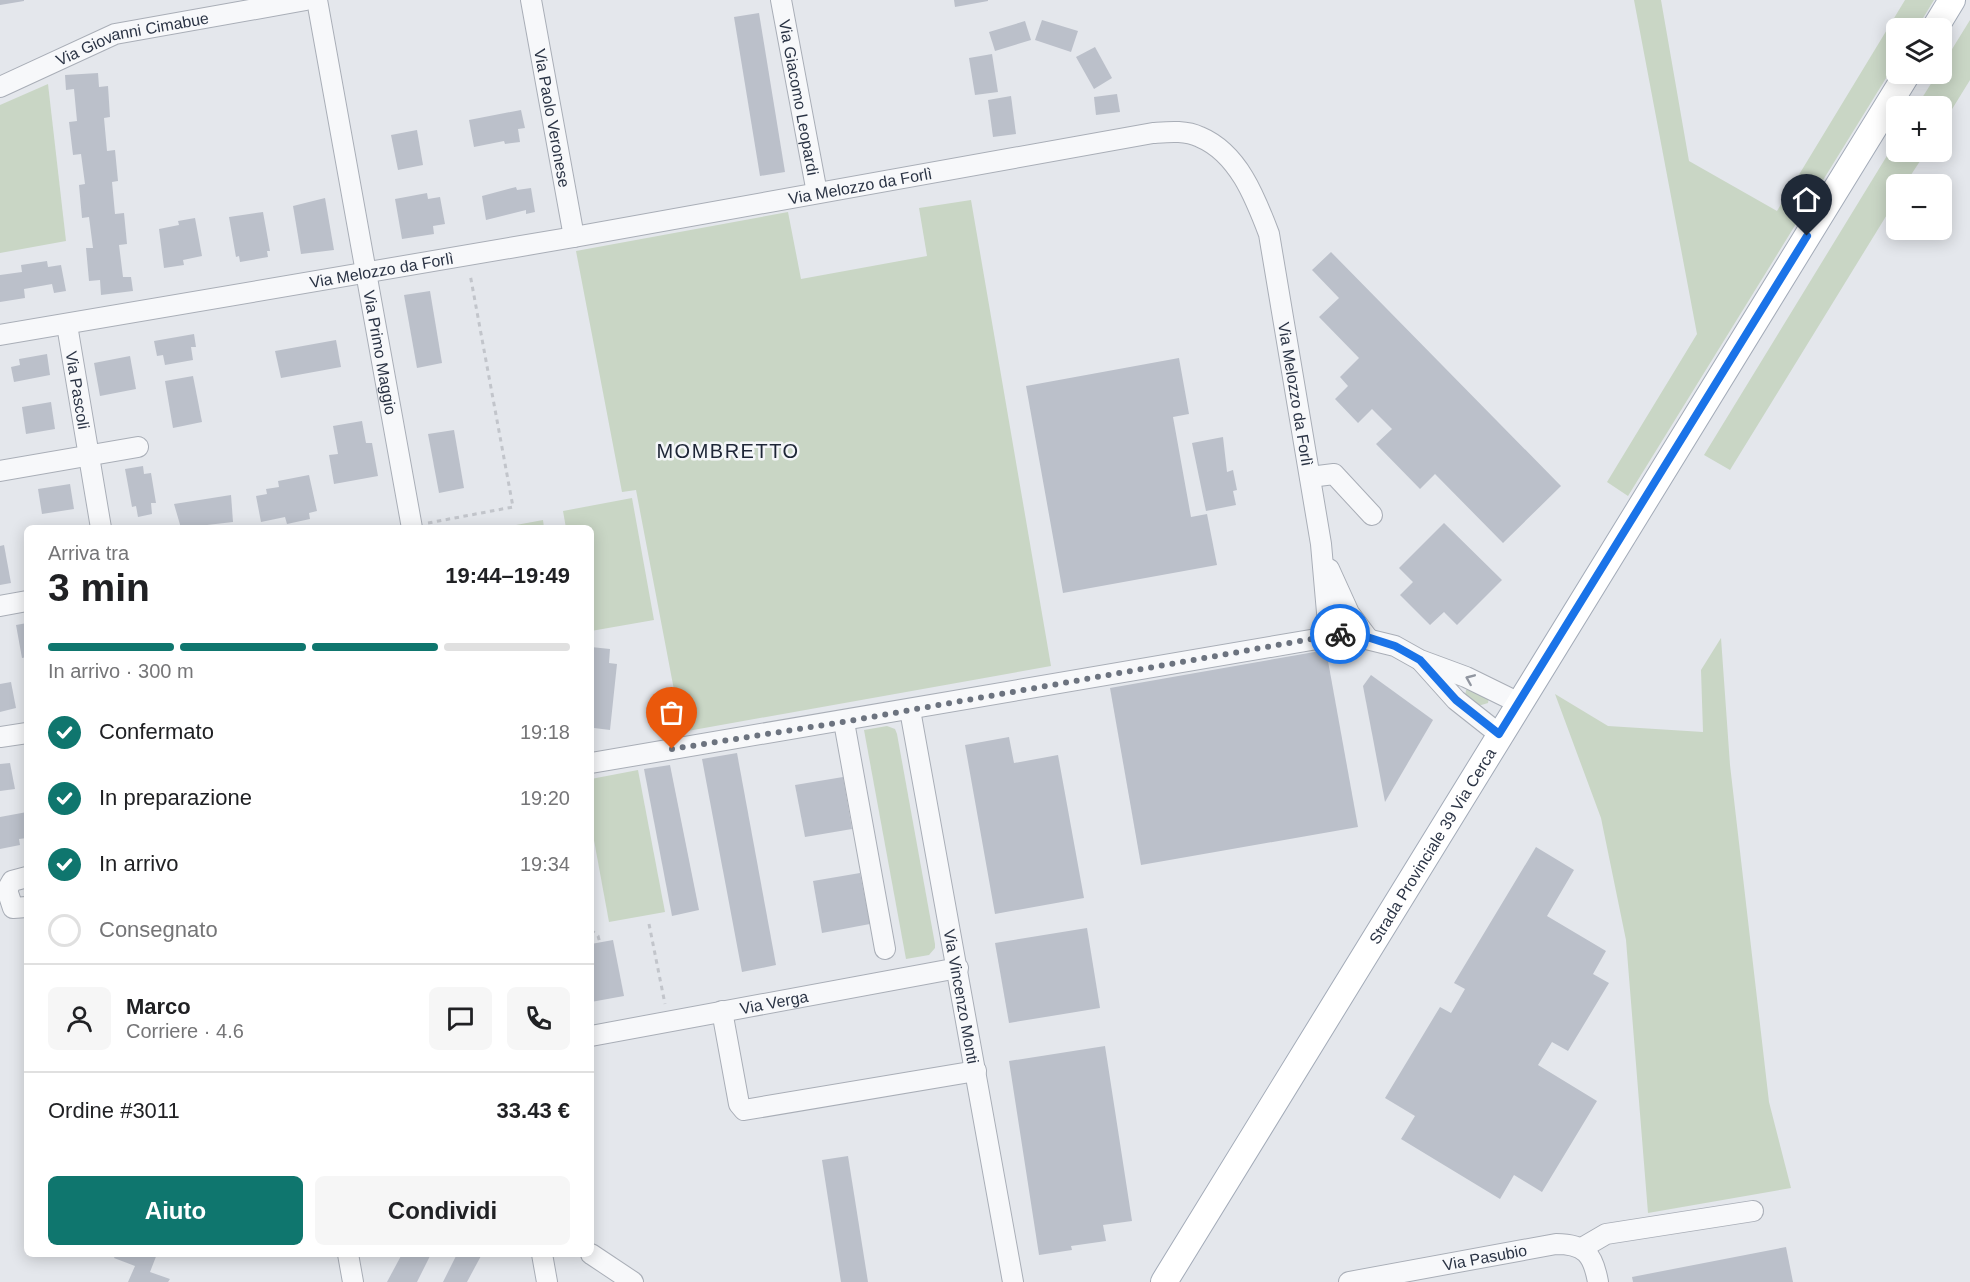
<!DOCTYPE html>
<html lang="it">
<meta charset="utf-8">
<style>
:root{--surface:#fff;--page:#f6f6f6;--text:#202124;--muted:#757577;--line:#e0e0e0;--accent:#0f766e}
body{margin:0;font-family:Arial,sans-serif;background:var(--page);color:var(--text);height:100vh;display:flex;flex-direction:column;font-size:22px;white-space:nowrap}
*{box-sizing:border-box;margin:0}
p{font-size:20px;color:var(--muted)}
.icon{flex:none;width:33px;height:33px;fill:none;stroke:currentColor;stroke-width:2;stroke-linecap:round;stroke-linejoin:round}
.map{position:relative;flex:1;overflow:hidden}
.details{position:absolute;left:24px;top:525px;width:570px;height:732px;display:flex;flex-direction:column;background:var(--surface);border-radius:9px;box-shadow:0 3px 15px #0003}
.details>*{flex:none}
.buttons{position:absolute;left:1886px;top:18px;display:grid;gap:12px}
.buttons a{display:grid;place-items:center;width:66px;height:66px;border-radius:9px;background:var(--surface);box-shadow:0 3px 15px #0003;font-size:30px}
.pin{position:absolute;display:grid;place-items:center;width:51px;height:51px;color:#fff;margin:-62px -26px;border-radius:50% 50% 50% 0;rotate:-45deg;box-shadow:0 0 6px #0007}
.pin .icon{rotate:45deg}
.courier{position:absolute;display:grid;place-items:center;width:60px;height:60px;margin:-30px;border:4px solid #1a73e8;border-radius:50%;background:#fff;color:#222;box-shadow:0 2px 8px #0007}
.overview em{font-style:normal;font-weight:700}
.overview div{display:flex;flex-direction:column-reverse}
.overview{display:flex;align-items:center;justify-content:space-between;height:102px;padding:0 24px}
h1{font-size:39px;font-weight:700;line-height:45px}
.bar{display:grid;grid-template-columns:repeat(4,1fr);gap:9px 6px;align-content:center;height:72px;padding:0 24px}
.bar i{height:8px;border-radius:4px;background:var(--line)}
.bar .active{background:var(--accent)}
.bar p{grid-column:span 4}
.line{display:flex;align-items:center;gap:15px;padding:0 24px;border-top:2px solid var(--line)}
.line div{flex:1}
.round{display:grid;place-items:center;flex:none;width:63px;height:63px;border-radius:9px;background:var(--page)}
ol{padding:0 24px;list-style:none}
li{display:flex;align-items:center;gap:18px;height:66px}
li p{margin-inline-start:auto}
li .icon{padding:6px;border-radius:50%;background:var(--accent);color:#fff;stroke-width:4}
li:last-child{color:var(--muted)}
li i{width:33px;height:33px;border:3px solid var(--line);border-radius:50%}
.cta{display:flex;gap:12px;margin-top:auto;padding:12px 24px}
.cta a{flex:1;height:69px;border-radius:9px;background:var(--accent);color:#fff;font-size:24px;font-weight:700;line-height:69px;text-align:center}
.cta a+a{background:var(--page);color:var(--text)}
.map>svg:first-child{display:block}
.green{fill:#c9d6c5}
.building{fill:#bbc0ca}
.lines{fill:none;stroke-linecap:round;stroke-linejoin:round}
.minor-casing{stroke:#a9aeb7;stroke-width:22}
.major-casing{stroke:#a3abb8;stroke-width:28}
.path{stroke:#c2c5cb;stroke-width:3;stroke-dasharray:4.5 4.5;stroke-linecap:butt}
.minor{stroke:#f7f8fa;stroke-width:20}
.major{stroke:#fff;stroke-width:26}
.oneway{stroke:#9196a0}
.done{stroke:#6c737f;stroke-width:6;stroke-dasharray:0 10.8}
.route{stroke:#1a73e8;stroke-width:8}
.labels{text-anchor:middle;stroke-width:5;stroke-linejoin:round;paint-order:stroke}
.street-label{font-size:16px;fill:#2b3445;stroke:#f4f6f9}
.quarter-label{font-size:20px;letter-spacing:1.5px;fill:#1d2536;stroke:#f4f6f9}
</style>
<div class="map">
<svg width="1970" height="1282" viewBox="0 0 1970 1282">
<rect width="100%" height="100%" fill="#e4e7ec"/>
<g class="green">
<path d="M1634 0H1661L1689 161 1777 211 1905 0H1934L1917 28H1896V62L1628 496 1607 482 1697 334Z"/>
<path d="M1970 20V80L1941 127V106H1917L1937 74H1941V67Z"/>
<path d="M48 84 66 241 0 253V105Z"/>
<path d="M1896 141V152H1926L1905 184H1896V200L1730 470 1704 455Z"/>
<path d="M971 200 1051 666 682 732 636 490 622 492 576 251 788 212 801 279 927 256 919 208Z"/>
<path d="M632 498 654 620 591 631V528H566L563 511Z"/>
<path d="M543 520 544 528H500Z"/>
<path d="M1721 638 1730 765 1769 1102 1791 1188 1648 1213 1626 940 1601 818 1555 694 1608 726 1703 732 1701 670Z"/>
<path d="M1470 687 1489 697 1488 703 1478 706 1465 697 1466 690Z"/>
<path d="M887 726 895 729 897 734 935 944V948L929 955 906 959 864 730Z"/>
<path d="M638 770 665 912 609 922 591 824V779Z"/>
</g>
<g class="building">
<path d="M0 0H24V1L0 5Z"/>
<path d="M954 0H988V1L955 7Z"/>
<path d="M759 13 785 172 760 176 734 17Z"/>
<path d="M1042 20 1078 31 1071 52 1035 40Z"/>
<path d="M1025 21 1031 40 995 51 989 32Z"/>
<path d="M1095 47 1112 78 1094 89 1076 57Z"/>
<path d="M992 54 998 92 975 95 969 58Z"/>
<path d="M98 73 99 87 108 86 110 117 104 118 107 151 115 150 118 181 112 182 115 214 124 213 127 244 119 245 123 277H131L133 291 101 295 100 280 89 281 86 248H93L89 217 82 218 79 185 85 184 81 154 73 155 69 122 77 121 74 89 66 90 65 75Z"/>
<path d="M1117 94 1120 112 1096 115 1094 97Z"/>
<path d="M1011 96 1016 134 993 137 988 100Z"/>
<path d="M521 110 525 128 518 129 520 142 505 144 504 141 474 147 469 120Z"/>
<path d="M417 130 423 165 398 170 391 135Z"/>
<path d="M516 187 517 190 531 188 535 212 526 214V210L486 220 482 196Z"/>
<path d="M427 193 428 199 440 197 445 224 433 226 434 234 402 239 395 199Z"/>
<path d="M325 198 334 250 301 254 293 206Z"/>
<path d="M263 212 270 251H267L268 257 240 262 239 256 236 257 229 217Z"/>
<path d="M195 218 202 256 183 260 184 265 164 268 159 229 179 225 178 221Z"/>
<path d="M1331 252 1561 486 1503 543 1435 474 1420 489 1376 444 1392 429 1372 409 1358 423 1335 399 1348 386 1340 377 1359 358 1319 317 1339 298 1312 270Z"/>
<path d="M47 261 48 267 61 265 66 291 54 293 52 284 24 289 25 298 0 302V275L22 272 21 265Z"/>
<path d="M430 291 442 363 417 368 404 295Z"/>
<path d="M194 334 196 347H191L193 360 165 365 163 355 157 356 154 341Z"/>
<path d="M336 340 341 367 281 378 275 351Z"/>
<path d="M47 354 50 375 14 382 11 367 20 365 19 359Z"/>
<path d="M130 356 136 389 100 396 94 363Z"/>
<path d="M1179 358 1189 414 1173 417 1191 517 1207 514 1217 565 1063 593 1026 386Z"/>
<path d="M193 376 202 422 173 428 165 381Z"/>
<path d="M51 402 55 429 26 434 22 407Z"/>
<path d="M362 421 366 443H372L378 476 334 484 329 455 338 454 333 426Z"/>
<path d="M454 430 464 488 439 493 428 434Z"/>
<path d="M1223 437 1227 472 1233 470 1237 490 1233 491 1236 505 1206 511 1192 443Z"/>
<path d="M143 466 144 474 151 473 156 503H151L152 514 138 517 136 506 132 507 125 469Z"/>
<path d="M309 475 317 511 309 513 310 519 287 524 285 517 261 522 256 496 267 494 266 489 279 487 278 481Z"/>
<path d="M70 484 74 509 42 514 38 489Z"/>
<path d="M231 495 233 522 181 528 174 504Z"/>
<path d="M1444 523 1502 580 1457 625 1444 612 1430 625 1400 595 1413 582 1399 568Z"/>
<path d="M4 545 11 583 0 585V546Z"/>
<path d="M27 623V657L22 658 16 625Z"/>
<path d="M591 647 610 649 609 663 617 664 610 730 594 728 591 733Z"/>
<path d="M1326 650 1358 827 1141 865 1110 688Z"/>
<path d="M1371 675 1433 720 1385 802 1363 686Z"/>
<path d="M11 682 16 708 0 712V684Z"/>
<path d="M1009 737 1014 763 1058 755 1084 898 995 914 965 745Z"/>
<path d="M737 753 776 965 742 972 702 759Z"/>
<path d="M10 763 15 789 0 791V764Z"/>
<path d="M670 765 699 910 672 916 644 769Z"/>
<path d="M843 777 852 829 805 837 795 785Z"/>
<path d="M27 812V838L19 839 20 845 0 849V817Z"/>
<path d="M1536 847 1574 870 1547 916 1606 951 1593 974 1609 983 1568 1051 1552 1042 1538 1065 1597 1101 1542 1192 1514 1175 1500 1199 1401 1139 1415 1116 1385 1098 1440 1007 1451 1013 1465 989 1454 983Z"/>
<path d="M860 873 870 924 822 933 813 881Z"/>
<path d="M1087 928 1100 1008 1009 1023 995 943Z"/>
<path d="M613 940 624 996 591 1002V944Z"/>
<path d="M1105 1046 1132 1221 1103 1225 1106 1241 1071 1246 1072 1250 1039 1255 1009 1061Z"/>
<path d="M848 1156 868 1282H841L822 1160Z"/>
<path d="M1786 1247 1793 1282H1633L1632 1277Z"/>
<path d="M116 1254H157L150 1272 170 1279 168 1282H128L135 1266 114 1258Z"/>
<path d="M402 1254H431L417 1282H387Z"/>
<path d="M457 1254H482L467 1282H443Z"/>
</g>
<g class="lines">
<g class="minor-casing">
<g id="minor">
<path id="s1" d="M317 0 412 528"/>
<path id="s2" d="M531 0 574 237"/>
<path id="s3" d="M781 0 817 193"/>
<path id="s4" d="M0 87 115 34 306 0"/>
<path id="s5" d="M67 325 101 528"/>
<path id="s6" d="M0 335 574 237 1153 133C1168 132 1185 130 1200 137 1238 153 1255 197 1269 234L1321 544 1329 635"/>
<path d="M0 471 138 447"/>
<path d="M1310 477 1334 474 1372 515"/>
<path d="M1329 569 1349 613 1367 637"/>
<path d="M0 606 27 601"/>
<path d="M1422 662 1456 700 1499 734"/>
<path id="s7" d="M910 710 1013 1282"/>
<path d="M844 722 885 949"/>
<path d="M0 737 27 733"/>
<path d="M591 763 1346 634 1395 646 1420 660 1466 677 1519 703"/>
<path d="M27 877 12 881 7 890 13 908 27 907"/>
<path d="M722 1011 739 1104 744 1110 976 1071"/>
<path id="s8" d="M591 1036 958 968"/>
<path d="M1582 1248 1606 1234 1753 1211"/>
<path d="M348 1254 353 1282"/>
<path d="M542 1254 547 1282"/>
<path d="M591 1254 633 1282"/>
<path id="s9" d="M1349 1282 1556 1244C1585 1244 1593 1254 1598 1282"/>
</g>
</g>
<g class="major-casing">
<g id="major">
<path d="M1935 28 1952 0"/>
<path id="s10" d="M1164 1282 1907 74"/>
</g>
</g>
<g class="path">
<path d="M428 523 513 507 470 274"/>
<path d="M649 924 665 1004"/>
<path d="M591 930 598 936 600 943"/>
</g>
<use href="#minor" class="minor"/>
<use href="#major" class="major"/>
</g>
<defs><path id="oneway-chevron" d="M-2-3.5L2.5 0L-2 3.5" fill="none" stroke-width="1.6" stroke-linecap="round" stroke-linejoin="round" transform="scale(1.5)"/></defs>
<use class="oneway" href="#oneway-chevron" transform="translate(1470 679) rotate(-157)"/>
<g class="lines">
<path class="done" d="M672 749 843 722 1340 634"/>
<path class="route" d="M1340 634 1367 637 1395 646 1420 660 1456 700 1499 734 1807 236"/>
</g>
<g class="labels">
<g class="street-label">
<text dy="6" stroke="none"><textPath href="#s4" startOffset="142">Via Giovanni Cimabue</textPath></text>
<text dy="6" stroke="none"><textPath href="#s3" startOffset="99">Via Giacomo Leopardi</textPath></text>
<text dy="6" stroke="none"><textPath href="#s2" startOffset="120">Via Paolo Veronese</textPath></text>
<text dy="6" stroke="none"><textPath href="#s6" startOffset="873">Via Melozzo da Forlì</textPath></text>
<text dy="6" stroke="none"><textPath href="#s6" startOffset="387">Via Melozzo da Forlì</textPath></text>
<text dy="6" stroke="none"><textPath href="#s1" startOffset="358">Via Primo Maggio</textPath></text>
<text dy="6" stroke="none"><textPath href="#s5" startOffset="66">Via Pascoli</textPath></text>
<text dy="6" stroke="none"><textPath href="#s6" startOffset="1503">Via Melozzo da Forlì</textPath></text>
<text dy="6" stroke="none"><textPath href="#s10" startOffset="512">Strada Provinciale 39 Via Cerca</textPath></text>
<text dy="6" stroke="none"><textPath href="#s7" startOffset="291">Via Vincenzo Monti</textPath></text>
<text dy="6" stroke="none"><textPath href="#s8" startOffset="186">Via Verga</textPath></text>
<text dy="6" stroke="none"><textPath href="#s9" startOffset="138">Via Pasubio</textPath></text>
</g>
<g class="quarter-label">
<text x="728" y="458">MOMBRETTO</text>
</g>
</g>
</svg>
<div class="buttons">
<a><svg class="icon" aria-label="layers" viewBox="0 0 24 24"><path d="M12 4l9 5-9 5-9-5zM3 14l9 5 9-5"/></svg></a>
<a>+</a>
<a>−</a>
</div>
<div class="pin" style="left:672px;top:749px;background:#ea580c"><svg class="icon" aria-label="bag" viewBox="0 0 24 24"><path d="M5 8h14l-1 12H6zM9 8a3 3 0 0 1 6 0"/></svg></div>
<div class="pin" style="left:1807px;top:236px;background:#1f2937"><svg class="icon" aria-label="home" viewBox="0 0 24 24"><path d="M3 11l9-7 9 7M6 9v11h12V9"/></svg></div>
<div class="courier" style="left:1340px;top:634px"><svg class="icon" aria-label="bike" viewBox="0 0 24 24"><circle cx="6" cy="16" r="4"/><circle cx="18" cy="16" r="4"/><path d="M6 16l4-8h5l3 8M10 8l3 8H6M13 5h3"/></svg></div>
<section class="details">
<div class="overview"><div><h1>3 min</h1><p>Arriva tra</p></div><em>19:44–19:49</em></div>
<div class="bar"><i class="active"></i><i class="active"></i><i class="active"></i><i></i><p>In arrivo · 300 m</p></div>
<ol>
<li><svg class="icon" aria-label="check" viewBox="0 0 24 24"><path d="M5 12l5 5 9-10"/></svg>Confermato<p>19:18</p></li>
<li><svg class="icon" aria-label="check" viewBox="0 0 24 24"><path d="M5 12l5 5 9-10"/></svg>In preparazione<p>19:20</p></li>
<li><svg class="icon" aria-label="check" viewBox="0 0 24 24"><path d="M5 12l5 5 9-10"/></svg>In arrivo<p>19:34</p></li>
<li><i></i>Consegnato</li>
</ol>
<div class="line" style="height:108px"><a class="round"><svg class="icon" aria-label="person" viewBox="0 0 24 24"><circle cx="12" cy="8" r="4"/><path d="M4 21q1-7 8-7t8 7"/></svg></a><div><b>Marco</b><p>Corriere · 4.6</p></div><a class="round"><svg class="icon" aria-label="chat" viewBox="0 0 24 24"><path d="M4 5h16v11H9l-5 4z"/></svg></a><a class="round"><svg class="icon" aria-label="phone" viewBox="0 0 24 24"><path d="M5 4h4l2 5-3 2q2 4 5 5l2-3 5 2v4C11 20 4 13 5 4z"/></svg></a></div>
<div class="line" style="height:78px"><div>Ordine #3011</div><b>33.43 €</b></div>
<div class="cta"><a>Aiuto</a><a>Condividi</a></div>
</section>
</div>
